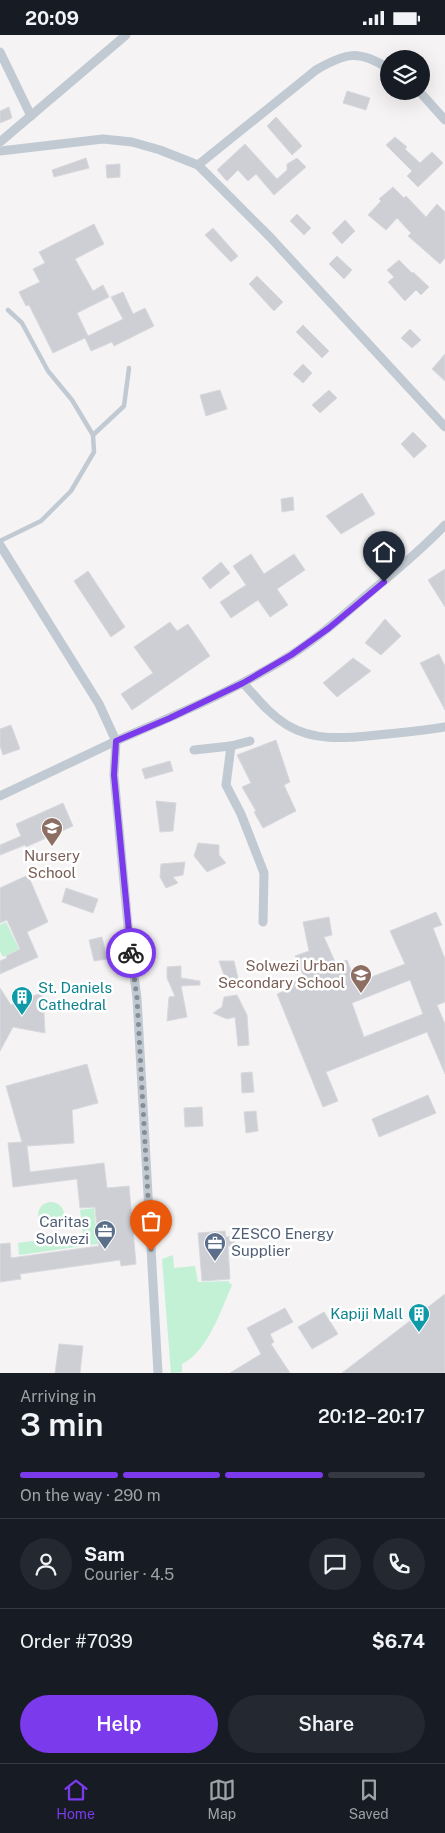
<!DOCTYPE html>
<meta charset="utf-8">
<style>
:root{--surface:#171b24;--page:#242831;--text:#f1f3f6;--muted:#9ea1a6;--line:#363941;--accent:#7c3aed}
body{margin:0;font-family:"Public Sans",sans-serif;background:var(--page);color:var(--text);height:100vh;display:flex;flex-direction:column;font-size:19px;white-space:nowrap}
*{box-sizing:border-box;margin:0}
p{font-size:16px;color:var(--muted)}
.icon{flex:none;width:28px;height:28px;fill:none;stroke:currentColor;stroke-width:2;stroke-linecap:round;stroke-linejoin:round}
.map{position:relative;height:1338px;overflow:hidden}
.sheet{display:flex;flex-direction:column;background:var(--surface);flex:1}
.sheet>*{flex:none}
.buttons{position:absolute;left:380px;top:15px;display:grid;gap:10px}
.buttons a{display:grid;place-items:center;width:50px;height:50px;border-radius:50%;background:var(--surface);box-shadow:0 5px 20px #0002;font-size:25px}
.pin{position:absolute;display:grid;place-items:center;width:42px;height:42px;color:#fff;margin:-51px -21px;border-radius:50% 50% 50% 0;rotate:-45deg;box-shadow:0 0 5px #0007}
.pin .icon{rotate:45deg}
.courier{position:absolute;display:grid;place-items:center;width:50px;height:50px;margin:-25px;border:4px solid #7c3aed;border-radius:50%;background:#fff;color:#222;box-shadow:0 1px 6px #0007}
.summary em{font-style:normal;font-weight:600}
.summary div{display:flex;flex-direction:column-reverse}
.summary{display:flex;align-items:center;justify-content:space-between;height:85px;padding:0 20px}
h1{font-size:32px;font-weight:600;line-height:38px}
.bar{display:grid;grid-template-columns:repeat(4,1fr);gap:8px 5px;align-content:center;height:60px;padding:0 20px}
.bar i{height:6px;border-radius:4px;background:var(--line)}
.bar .active{background:var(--accent)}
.bar p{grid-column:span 4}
.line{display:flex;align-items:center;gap:12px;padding:0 20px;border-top:1px solid var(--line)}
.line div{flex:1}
.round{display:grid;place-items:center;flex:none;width:52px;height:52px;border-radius:26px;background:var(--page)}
.button{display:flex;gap:10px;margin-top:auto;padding:10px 20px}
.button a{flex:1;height:58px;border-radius:30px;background:var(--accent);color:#fff;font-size:20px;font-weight:600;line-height:58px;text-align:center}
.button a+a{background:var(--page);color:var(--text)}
.status{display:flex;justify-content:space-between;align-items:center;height:35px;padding:0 25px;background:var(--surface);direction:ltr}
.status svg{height:14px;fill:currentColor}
.menu{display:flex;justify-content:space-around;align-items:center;height:70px;border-top:1px solid var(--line);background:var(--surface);font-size:14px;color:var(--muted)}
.menu a{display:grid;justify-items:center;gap:2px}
.menu .active{color:var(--accent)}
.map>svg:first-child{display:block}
.green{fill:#c3f1d5}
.building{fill:#cdcfd5;stroke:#d7d9de;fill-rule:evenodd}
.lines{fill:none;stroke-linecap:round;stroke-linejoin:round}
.lane{stroke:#c1cad2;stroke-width:4.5}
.street{stroke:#c1cad2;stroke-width:9}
.done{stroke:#868d94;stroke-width:5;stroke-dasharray:0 9}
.route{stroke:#7c3aed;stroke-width:6}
.labels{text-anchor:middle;stroke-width:5;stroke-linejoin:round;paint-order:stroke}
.education-label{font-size:15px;fill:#785e54;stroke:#fff}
.culture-label{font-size:15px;fill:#0d838f;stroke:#fff;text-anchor:start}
.service-label{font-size:15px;fill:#4e5e75;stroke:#fff;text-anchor:end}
</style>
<div class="status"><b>20:09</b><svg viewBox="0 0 49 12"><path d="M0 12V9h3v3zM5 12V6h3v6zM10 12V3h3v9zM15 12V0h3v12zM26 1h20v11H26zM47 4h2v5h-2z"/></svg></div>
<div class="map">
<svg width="445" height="1338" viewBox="0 0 445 1338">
<rect width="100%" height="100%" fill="#f5f3f3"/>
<g class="green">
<path d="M6 887 19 914 3 922 0 916V890Z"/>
<circle cx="51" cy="1180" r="13"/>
<path d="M94 1173 98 1209 19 1220 18 1208 83 1199 80 1175Z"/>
<path d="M173 1220 174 1233 195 1231 198 1247 228 1246 232 1250C221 1275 208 1316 182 1329V1337L171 1338 162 1224Z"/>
</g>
<g class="building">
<path d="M347 56 370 63 366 75 343 68Z"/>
<path d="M9 72 12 83 0 88V76Z"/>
<path d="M276 82 302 111 292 120 267 91Z"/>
<path d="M395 102 407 112 405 114 420 128 432 117 443 128 418 152 407 141 412 136 386 110Z"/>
<path d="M245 109 277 144 287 135V129L297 123 306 132 274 160 256 139 248 146 238 135 227 146 217 135Z"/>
<path d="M86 123 89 133 54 142 52 135Z"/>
<path d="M120 129V142L107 143 106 130Z"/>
<path d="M393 152 404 163 406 161 426 182 437 169 445 177V223L440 229 408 201 411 198 397 183 386 195 368 180 381 166 379 164Z"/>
<path d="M297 179 311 193 304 200 290 186Z"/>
<path d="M345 185 355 196 342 209 332 198Z"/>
<path d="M94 189 104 209 75 224 93 256 103 250 109 262 77 278 88 301 123 284 111 262 123 257 133 279 145 273 154 291 114 311 112 307 91 316 85 303 53 318 29 270 26 271 19 257 40 247 33 234 45 228 39 217Z"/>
<path d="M213 193 238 221 231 227 205 200Z"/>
<path d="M337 221 352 235 344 244 329 229Z"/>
<path d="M399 225 412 238 413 237 429 252 421 260 416 255 405 266 388 247 394 242 387 235Z"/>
<path d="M257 241 283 267 274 276 249 249Z"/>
<path d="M303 290 329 316 322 323 296 297Z"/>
<path d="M410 294 421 305 412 313 401 303Z"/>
<path d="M445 319V346L432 334Z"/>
<path d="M303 329 312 338 303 348 293 339Z"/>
<path d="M220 355 227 374 206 381 200 360Z"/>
<path d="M329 355 337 363 320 378 312 370Z"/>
<path d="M413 397 427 411 414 423 401 409Z"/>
<path d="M362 458 375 479 341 499 326 481Z"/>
<path d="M293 462 294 475 282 477 281 464Z"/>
<path d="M251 519 264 539 294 519 305 535 277 554 288 570 270 582 258 565 231 583 220 567 246 550 233 531Z"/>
<path d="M221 527 230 538 210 554 202 543Z"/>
<path d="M445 534V572L428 545Z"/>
<path d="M88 536 125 592 111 602 74 546Z"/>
<path d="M385 584 401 601 381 620 365 608Z"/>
<path d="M170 587 177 596 188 589 210 621 132 675 121 659 153 638 134 612Z"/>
<path d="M439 619 445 631V675L420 628Z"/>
<path d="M353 623 371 636 337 662 323 648Z"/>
<path d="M11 690 20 714 3 720 0 711V694Z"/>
<path d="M276 705 290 747 284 750 296 776 263 793 254 777 256 776 242 752 251 748 237 720Z"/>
<path d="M170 726 173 736 145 744 142 734Z"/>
<path d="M156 766 176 768 173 796 160 797Z"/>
<path d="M63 768 73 791 26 812 25 810 0 820V810L21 801 16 789Z"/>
<path d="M198 808 219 810V820L226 828 207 837 194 821Z"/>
<path d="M185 827 183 840 173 842 178 848 166 853 160 842 161 829Z"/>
<path d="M28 840 48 887 27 897 38 922 0 939V926L7 923 6 921 20 914 7 885 0 888V853Z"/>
<path d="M66 853 98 864 93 878 62 867Z"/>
<path d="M436 877 442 890 433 893 445 924V967L437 970 445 989V1039L427 997 326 1037 338 1066 323 1072 277 959 294 952 292 947 304 942 295 921 309 916 303 887 329 882 332 900 324 902 336 929 347 925 356 948 405 929 390 896ZM410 945 423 979 364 1002 352 968Z"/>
<path d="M102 902 107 924 94 926 89 905Z"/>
<path d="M219 926H234L239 947 226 946Z"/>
<path d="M181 931V943L200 946V950L181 951 187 982 167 986 169 962 175 961 167 943V932Z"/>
<path d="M0 953 11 970 43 957 45 998 13 992 0 1016Z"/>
<path d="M237 960 247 980 249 1010 238 1011 235 982 227 984 213 978 222 972 224 962Z"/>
<path d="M87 1029 98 1068 72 1075 74 1108 27 1111 30 1137 104 1128 107 1153 129 1151 136 1229 121 1231 120 1225 20 1239 21 1244 0 1247V1209L10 1208 11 1223 99 1211 95 1172 80 1173 77 1144 13 1152 8 1108 22 1107 6 1051Z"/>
<path d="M252 1037 254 1057 242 1058 241 1038Z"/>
<path d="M428 1060 436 1078 379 1102 372 1084Z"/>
<path d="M202 1072 203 1091 185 1092 184 1073Z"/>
<path d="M256 1076 258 1096 246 1098 244 1077Z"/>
<path d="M225 1196 226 1202 235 1201V1211H228L230 1244 202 1246 198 1198Z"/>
<path d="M445 1259V1338H342Z"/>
<path d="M285 1273 293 1287 270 1299 274 1307 271 1309 290 1338H230L261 1319 247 1293Z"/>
<path d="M324 1277 338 1299 312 1314 298 1292Z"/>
<path d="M59 1309 83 1311 80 1338H55Z"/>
</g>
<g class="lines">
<g class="lane">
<path d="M93 400 124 371 129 333"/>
<path d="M0 506 41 486 71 456 94 417 93 400 72 365 48 336 22 288 8 275"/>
</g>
<g class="street">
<path d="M0 17 31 81"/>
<path d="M419 56 445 85"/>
<path d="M0 107 126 0"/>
<path d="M0 116 103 104 132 107 160 115 198 130 270 202 445 392"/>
<path d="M198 130 316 35C345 18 359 14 389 34"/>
<path d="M0 510 99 669 116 706 0 761"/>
<path d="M243 648C257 663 269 679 287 690 315 707 346 703 377 700 400 698 422 696 445 692"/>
<path d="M250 706 231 711 226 750 241 779 264 838 263 887"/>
<path d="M194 715 231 711"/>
<path d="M158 1338 137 963 129 902 114 740 116 706C175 680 236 655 291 620 321 601 347 577 374 554 398 534 423 513 445 490"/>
</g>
</g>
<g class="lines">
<path class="done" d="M131 918 137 963 151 1216"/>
<path class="route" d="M131 918 114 740 116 706 170 683 243 648 291 620 329 593 384 547"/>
</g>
<defs>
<g id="school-pin" transform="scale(1.125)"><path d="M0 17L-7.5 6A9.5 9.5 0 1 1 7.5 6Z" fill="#8d6e63" stroke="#fff"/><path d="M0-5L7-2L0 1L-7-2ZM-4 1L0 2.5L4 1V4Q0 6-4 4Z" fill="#fff"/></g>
<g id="building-pin" transform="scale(1.125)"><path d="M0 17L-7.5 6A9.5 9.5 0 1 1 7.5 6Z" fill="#0f9aa8" stroke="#fff"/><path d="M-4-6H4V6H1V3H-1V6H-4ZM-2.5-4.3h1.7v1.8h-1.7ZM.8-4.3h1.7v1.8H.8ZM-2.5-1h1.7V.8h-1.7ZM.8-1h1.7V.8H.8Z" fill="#fff"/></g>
<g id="office-pin" transform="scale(1.125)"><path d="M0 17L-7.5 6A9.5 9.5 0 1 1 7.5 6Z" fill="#5c6f8a" stroke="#fff"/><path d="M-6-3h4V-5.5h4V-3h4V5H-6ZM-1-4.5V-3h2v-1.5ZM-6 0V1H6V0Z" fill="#fff"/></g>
</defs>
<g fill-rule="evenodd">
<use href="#school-pin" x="52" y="793"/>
<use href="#school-pin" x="361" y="940"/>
<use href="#building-pin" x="22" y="962"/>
<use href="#office-pin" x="105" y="1196"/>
<use href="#office-pin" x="215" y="1208"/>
<use href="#building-pin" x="419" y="1279"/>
</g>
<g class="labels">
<g class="education-label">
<text x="52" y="826">Nursery<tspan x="52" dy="17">School</tspan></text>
<text x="345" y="936" text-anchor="end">Solwezi Urban<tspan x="345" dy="17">Secondary School</tspan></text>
</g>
<g class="culture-label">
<text x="38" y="958">St. Daniels<tspan x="38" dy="17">Cathedral</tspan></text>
<text x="403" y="1284" text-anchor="end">Kapiji Mall</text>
</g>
<g class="service-label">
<text x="89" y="1192">Caritas<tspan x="89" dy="17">Solwezi</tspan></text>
<text x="231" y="1204" text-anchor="start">ZESCO Energy<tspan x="231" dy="17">Supplier</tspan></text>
</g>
</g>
</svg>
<div class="buttons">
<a><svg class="icon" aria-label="layers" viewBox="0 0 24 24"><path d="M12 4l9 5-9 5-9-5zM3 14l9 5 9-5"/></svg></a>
</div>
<div class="pin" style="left:151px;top:1216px;background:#ea580c"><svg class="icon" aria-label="bag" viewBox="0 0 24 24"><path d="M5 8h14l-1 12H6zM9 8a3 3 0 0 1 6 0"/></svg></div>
<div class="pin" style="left:384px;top:547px;background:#1f2937"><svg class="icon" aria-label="home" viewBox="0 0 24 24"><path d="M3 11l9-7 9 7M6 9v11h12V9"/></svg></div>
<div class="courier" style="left:131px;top:918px"><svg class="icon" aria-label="bike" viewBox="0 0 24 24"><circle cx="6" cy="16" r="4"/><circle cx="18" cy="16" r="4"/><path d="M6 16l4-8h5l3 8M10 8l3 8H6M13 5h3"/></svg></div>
</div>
<section class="sheet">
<div class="summary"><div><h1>3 min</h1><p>Arriving in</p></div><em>20:12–20:17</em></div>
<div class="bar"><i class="active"></i><i class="active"></i><i class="active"></i><i></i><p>On the way · 290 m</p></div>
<div class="line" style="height:90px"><a class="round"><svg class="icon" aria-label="person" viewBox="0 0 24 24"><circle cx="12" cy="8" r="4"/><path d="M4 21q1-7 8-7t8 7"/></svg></a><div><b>Sam</b><p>Courier · 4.5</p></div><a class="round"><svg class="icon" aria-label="chat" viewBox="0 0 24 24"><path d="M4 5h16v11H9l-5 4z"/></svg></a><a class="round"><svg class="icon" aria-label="phone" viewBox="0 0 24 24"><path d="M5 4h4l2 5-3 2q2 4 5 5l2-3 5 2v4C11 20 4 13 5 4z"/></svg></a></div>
<div class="line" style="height:65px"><div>Order #7039</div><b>$6.74</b></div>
<div class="button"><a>Help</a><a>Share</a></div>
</section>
<nav class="menu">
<a class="active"><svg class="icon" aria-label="home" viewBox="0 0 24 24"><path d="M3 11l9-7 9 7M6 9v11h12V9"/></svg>Home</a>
<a><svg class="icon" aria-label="map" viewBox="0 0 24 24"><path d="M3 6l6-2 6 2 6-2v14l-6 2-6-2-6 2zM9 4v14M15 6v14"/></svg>Map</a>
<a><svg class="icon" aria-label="saved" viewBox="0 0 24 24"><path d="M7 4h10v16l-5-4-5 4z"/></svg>Saved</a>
</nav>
